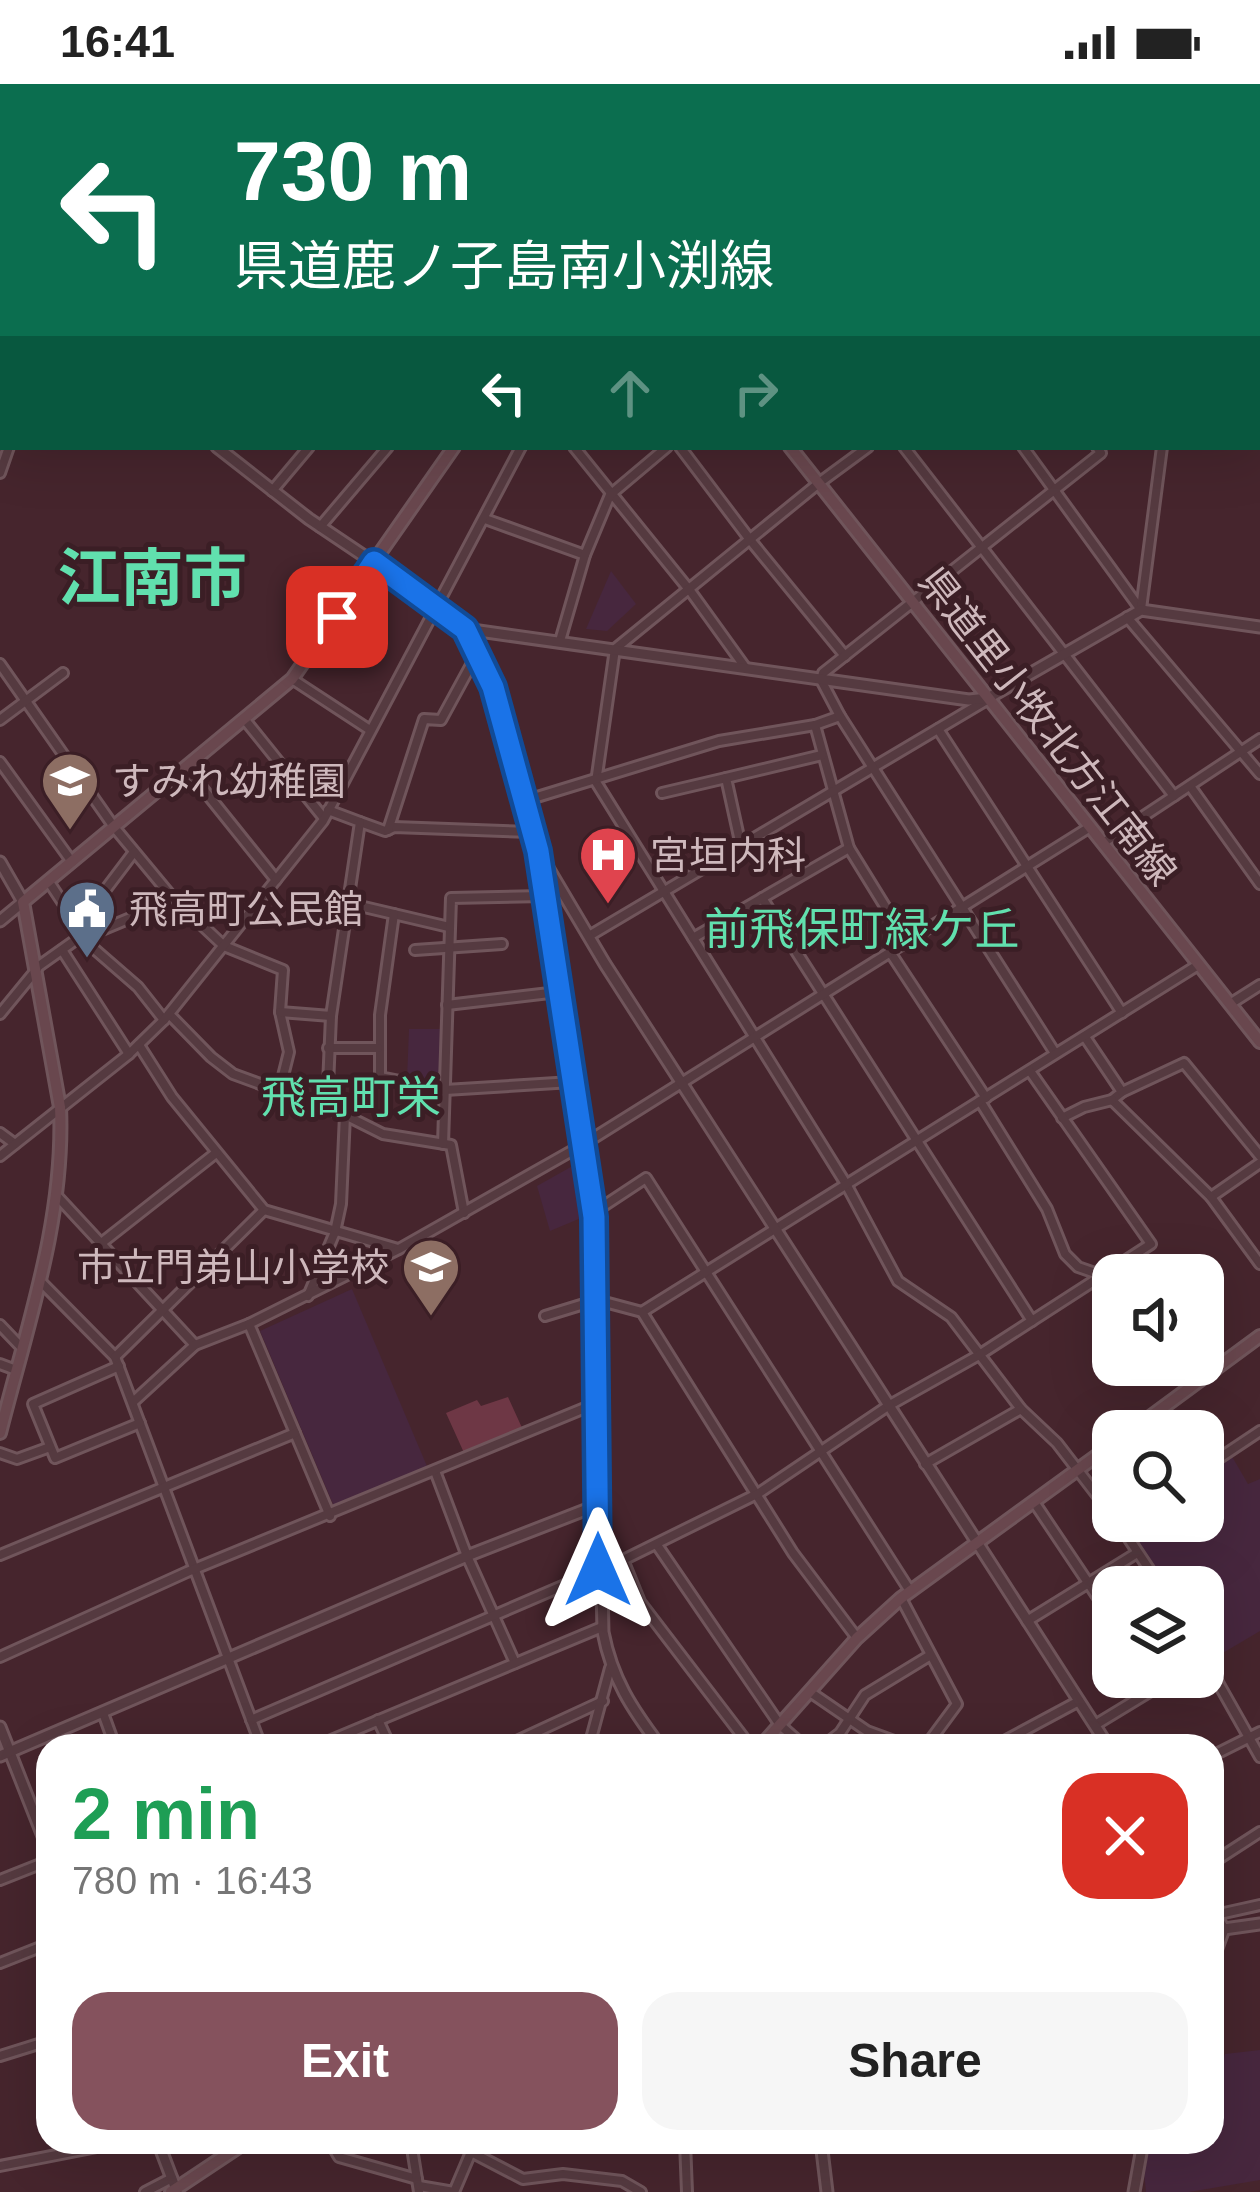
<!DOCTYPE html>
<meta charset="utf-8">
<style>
body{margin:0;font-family:Helvetica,"Noto Sans JP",sans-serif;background:#f6f6f6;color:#222;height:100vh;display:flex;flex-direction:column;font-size:45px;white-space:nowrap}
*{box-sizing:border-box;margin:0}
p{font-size:39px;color:#767676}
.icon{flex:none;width:66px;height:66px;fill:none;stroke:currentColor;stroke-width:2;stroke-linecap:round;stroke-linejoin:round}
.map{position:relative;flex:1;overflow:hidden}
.details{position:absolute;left:36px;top:1650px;width:1188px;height:420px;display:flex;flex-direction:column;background:#fff;border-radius:36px;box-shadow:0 12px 48px #0002}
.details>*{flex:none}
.hud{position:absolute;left:0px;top:0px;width:1260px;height:366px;box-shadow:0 12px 48px #0002;background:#0b6e4f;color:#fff;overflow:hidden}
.fabs{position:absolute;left:1092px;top:1170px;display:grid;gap:24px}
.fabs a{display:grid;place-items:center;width:132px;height:132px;border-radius:24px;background:#fff;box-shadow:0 12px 48px #0002;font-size:60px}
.pin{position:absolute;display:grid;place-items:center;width:102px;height:102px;color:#fff;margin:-51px;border-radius:24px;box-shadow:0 6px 18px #0006}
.me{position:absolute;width:132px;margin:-66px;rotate:0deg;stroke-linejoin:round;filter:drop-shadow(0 0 9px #0008)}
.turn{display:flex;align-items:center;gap:42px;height:252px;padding:0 36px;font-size:54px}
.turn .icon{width:156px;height:156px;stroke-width:2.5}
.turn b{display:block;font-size:84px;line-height:102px}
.lanes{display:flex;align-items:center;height:114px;padding:0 36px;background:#0003;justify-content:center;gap:60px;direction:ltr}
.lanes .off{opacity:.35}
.round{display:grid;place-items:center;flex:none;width:126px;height:126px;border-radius:36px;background:#f6f6f6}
.headline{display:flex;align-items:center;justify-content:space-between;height:204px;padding:0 36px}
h1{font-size:72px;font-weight:800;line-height:90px;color:#1e9e55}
.cta{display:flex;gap:24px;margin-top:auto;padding:24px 36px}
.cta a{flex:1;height:138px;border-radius:36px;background:#85525d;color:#fff;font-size:48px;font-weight:800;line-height:138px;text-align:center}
.cta a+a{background:#f6f6f6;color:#222}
.status{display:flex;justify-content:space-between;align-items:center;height:84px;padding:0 60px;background:#fff;direction:ltr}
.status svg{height:33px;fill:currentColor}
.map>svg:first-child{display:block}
.green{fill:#47273e}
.water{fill:#6e3745}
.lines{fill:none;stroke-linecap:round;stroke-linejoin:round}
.river{stroke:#6e3745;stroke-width:18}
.minor-casing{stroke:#70555b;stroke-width:14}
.tertiary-casing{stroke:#70555b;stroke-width:15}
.secondary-casing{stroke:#70555b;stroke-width:16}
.primary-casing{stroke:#5e4349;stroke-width:18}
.minor{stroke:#553a40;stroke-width:8}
.tertiary{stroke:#553a40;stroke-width:9}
.secondary{stroke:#69474e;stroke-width:10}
.primary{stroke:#75585f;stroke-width:12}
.route-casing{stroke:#114b97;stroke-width:30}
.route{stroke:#1a73e8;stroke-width:21}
.labels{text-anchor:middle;stroke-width:10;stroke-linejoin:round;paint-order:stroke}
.street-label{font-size:39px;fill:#ceb8bc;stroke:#3b1e25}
.poi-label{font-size:39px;fill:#ceb8bc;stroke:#3b1e25;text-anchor:start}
.quarter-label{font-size:45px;fill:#61e0ae;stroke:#3b1e25}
.town-label{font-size:63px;font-weight:bold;fill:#61e0ae;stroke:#3b1e25}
</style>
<div class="status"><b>16:41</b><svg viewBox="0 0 49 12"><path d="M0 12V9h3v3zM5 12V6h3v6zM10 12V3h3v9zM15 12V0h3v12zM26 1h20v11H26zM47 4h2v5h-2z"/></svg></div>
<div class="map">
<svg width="1260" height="2108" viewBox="0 0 1260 2108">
<rect width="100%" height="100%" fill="#46252d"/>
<g class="green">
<polygon points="611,487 636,520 607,547 586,545"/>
<polygon points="409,945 443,945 442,1002 407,995"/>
<polygon points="585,1075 593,1129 550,1147 537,1102"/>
<polygon points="352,1205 429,1387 335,1425 260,1247"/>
<polygon points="1227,1364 1248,1400 1260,1395 1260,1547 1211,1576 1203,1562 1203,1503 1166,1503 1133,1457 1164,1437 1203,1437 1203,1382"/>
<polygon points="1260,1966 1260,2096 1189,2108 1146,2108 1144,2088 1151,2058 1212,2058 1212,1975 1223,1977 1225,1970"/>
</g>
<polygon class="water" points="508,1313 523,1346 465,1371 446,1329 477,1316 481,1322"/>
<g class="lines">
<g class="river">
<polyline points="120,3 122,0"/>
<polyline points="0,236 3,228"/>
</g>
<g class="minor-casing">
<g id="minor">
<polyline points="306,0 311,3"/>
<polyline points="517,0 521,3"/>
<polyline points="763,0 765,3"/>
<polyline points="1044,0 1046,3"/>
<polyline points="1139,0 1139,3"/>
<polyline points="439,3 442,0"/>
<polyline points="862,3 866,0"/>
<polyline points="960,3 964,0"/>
<polyline points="1111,3 1115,0"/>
<polyline points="1220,3 1221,0"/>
<polyline points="0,70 3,73"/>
<polyline points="574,363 691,508 745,583"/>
<polyline points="680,363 751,457 845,572"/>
<polyline points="868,363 819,399 615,565 596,698 846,1100 898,1197 951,1233 1021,1325 1057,1359 1113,1432"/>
<polyline points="904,363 1174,712"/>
<polyline points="1023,363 1141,526"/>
<polyline points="0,389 9,363"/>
<polyline points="272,407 309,363"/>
<polyline points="485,435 585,471"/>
<polyline points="320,443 388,363"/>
<polyline points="1141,525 1162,363"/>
<polyline points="1127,533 1260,690"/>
<polyline points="560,557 585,471 610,411 667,363"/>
<polyline points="0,580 114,743 172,813 224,862 283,886 280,928 289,968 279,1008"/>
<polyline points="292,595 370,646"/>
<polyline points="0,636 63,589"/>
<polyline points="245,636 323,733"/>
<polyline points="815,641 849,764 907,858"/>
<polyline points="938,645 1122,929"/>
<polyline points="0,678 72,778"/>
<polyline points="187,685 276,796"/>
<polyline points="1190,702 1260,800"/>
<polyline points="662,709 726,694"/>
<polyline points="524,717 719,657 815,641 840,632"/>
<polyline points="360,738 385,747 394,743 532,748"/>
<polyline points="388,746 424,635 441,636 477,570"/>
<polyline points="1103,759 1260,655"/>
<polyline points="741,762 726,694 822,671"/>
<polyline points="49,798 92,863 138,903 164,936"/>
<polyline points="762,814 1032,1237"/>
<polyline points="347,819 449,843"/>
<polyline points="394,830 380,931 380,993 445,1006 572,998"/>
<polyline points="78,842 134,768"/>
<polyline points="589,852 985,617"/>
<polyline points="85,853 140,830 181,824"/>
<polyline points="693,854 849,764"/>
<polyline points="62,866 129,970"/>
<polyline points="415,866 502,860"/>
<polyline points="890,868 986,1014"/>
<polyline points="36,884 84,850"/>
<polyline points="1230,920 1260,901"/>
<polyline points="447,921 558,908"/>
<polyline points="280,928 331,932"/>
<polyline points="0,930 37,885"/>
<polyline points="169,930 211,973 233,990 345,1031 383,1050 451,1061 464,1129"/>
<polyline points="1085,953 1122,1008 1112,1016 1211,1113 1260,1079"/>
<polyline points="139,961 172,1013 264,1126 398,1165"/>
<polyline points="328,964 378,964"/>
<polyline points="1055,969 840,632 821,596 823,589 1101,369 1097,363"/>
<polyline points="1122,1008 1184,979 1260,1072"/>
<polyline points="980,1017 1047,1125 1065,1170 1078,1183 1101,1191"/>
<polyline points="327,1025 331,932 360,738 328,726"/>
<polyline points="1062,1034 1084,1023 1112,1016"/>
<polyline points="0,1049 15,1060"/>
<polyline points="443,1060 451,814 544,812"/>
<polyline points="0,1072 129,970 164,936 323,737 521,363"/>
<polyline points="57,1112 195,1261"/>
<polyline points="1211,1113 1260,1180"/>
<polyline points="593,1129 646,1094 910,1507"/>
<polyline points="104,1157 216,1069"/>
<polyline points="41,1198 115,1273 261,1662"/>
<polyline points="308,1212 335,1148 341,1120 345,1031"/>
<polyline points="642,1228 1198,881"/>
<polyline points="545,1232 597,1216 642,1228 793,1469 857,1554"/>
<polyline points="0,1241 21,1263"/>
<polyline points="115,1273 264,1126"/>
<polyline points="0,1280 16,1286"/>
<polyline points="119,1282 33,1320 55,1374 140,1339"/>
<polyline points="133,1318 195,1261 249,1240"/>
<polyline points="0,1369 17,1375 50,1363"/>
<polyline points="925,1380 1021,1325"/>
<polyline points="1203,1385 1260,1347"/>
<polyline points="435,1387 467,1472 515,1579"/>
<polyline points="1034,1418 1113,1536"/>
<polyline points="330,1432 249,1240 399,1165 584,1060 1090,743"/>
<polyline points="1117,1437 1161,1503"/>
<polyline points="657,1461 780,1641 804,1662"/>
<polyline points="0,1471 295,1349"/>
<polyline points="623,1476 640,1518 750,1662"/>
<polyline points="901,1514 957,1620 926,1662"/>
<polyline points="1027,1537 1137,1469"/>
<polyline points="1203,1572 1260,1673"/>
<polyline points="0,1573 187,1488 597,1319"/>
<polyline points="1150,1593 1156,1603"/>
<polyline points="810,1608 867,1647 908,1662"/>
<polyline points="103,1629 115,1662"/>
<polyline points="251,1636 623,1476 759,1409 888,1322 979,1271 1151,1160 1030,987"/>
<polyline points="378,1636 390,1662"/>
<polyline points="1095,1641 1174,1593"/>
<polyline points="317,1662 602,1543"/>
<polyline points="506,1662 603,1617"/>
<polyline points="589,1662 610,1584"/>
<polyline points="823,1662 840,1649 865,1611 929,1572"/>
<polyline points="995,1662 1079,1617"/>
<polyline points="1212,1672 1260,1648"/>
<polyline points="1212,1779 1260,1748"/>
<polyline points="0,1796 48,1777"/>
<polyline points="1215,1831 1260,1821"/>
<polyline points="0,1879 48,1860"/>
<polyline points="0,1972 48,1957"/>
<polyline points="330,2058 339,2073 417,2095"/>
<polyline points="411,2058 419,2108"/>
<polyline points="685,2058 687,2108"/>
<polyline points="0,2082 123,2058"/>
<polyline points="419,2102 454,2108 471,2068 523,2095 563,2090 622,2097 641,2108"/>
<polyline points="145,2108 172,2094"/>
</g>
</g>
<g class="tertiary-casing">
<g id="tertiary">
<polyline points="615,0 616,3"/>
<polyline points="0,180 3,182"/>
<path d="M217 363 309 435 437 521 465 545 493 603 538 767 594 1133 603 1548C612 1595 632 1625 660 1662"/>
<polyline points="465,545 969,616 988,614 1141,526 1260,543"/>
<polyline points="541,772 605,880 1108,1662"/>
<polyline points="0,778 23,818 0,837"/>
<polyline points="0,1643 48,1765"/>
<polyline points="0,1672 467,1472 598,1421"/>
<polyline points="1212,1826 1224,1845"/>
<polyline points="1224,1845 1260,1840"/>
<polyline points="1212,1878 1224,1845"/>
<polyline points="158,2058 177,2108"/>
<polyline points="821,2058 827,2108"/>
<polyline points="1134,2108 1143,2058"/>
</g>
</g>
<g class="secondary-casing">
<g id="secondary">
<polyline points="575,3 575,0"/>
<polyline points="790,363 1260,958"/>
<polyline points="1131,1347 1260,1252"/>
<path d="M0 1349C27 1242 65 1135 60 1023L23 818 292 595 454 363"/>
<polyline points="761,1662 857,1554 901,1514 1113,1360"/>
<polyline points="171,2108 246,2058"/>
</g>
</g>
<g class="primary-casing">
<g id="primary">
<polyline points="71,0 75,3"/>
<polyline points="339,3 348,0"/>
<polyline points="0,122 3,117"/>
</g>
</g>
<use href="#minor" class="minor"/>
<use href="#tertiary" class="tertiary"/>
<use href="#secondary" class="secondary"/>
<use href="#primary" class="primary"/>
</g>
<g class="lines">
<g class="route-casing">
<polyline id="route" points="337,533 374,478 465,545 493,603 538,767 594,1133 598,1486"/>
</g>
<use href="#route" class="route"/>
</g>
<defs>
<g id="school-pin" transform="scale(3)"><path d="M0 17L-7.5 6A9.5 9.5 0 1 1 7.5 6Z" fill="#8d6e63" stroke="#3b1e25"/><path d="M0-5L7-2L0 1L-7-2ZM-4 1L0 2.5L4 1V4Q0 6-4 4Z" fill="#fff"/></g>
<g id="hospital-pin" transform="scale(3)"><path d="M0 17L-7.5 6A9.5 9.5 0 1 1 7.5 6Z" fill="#e0444e" stroke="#3b1e25"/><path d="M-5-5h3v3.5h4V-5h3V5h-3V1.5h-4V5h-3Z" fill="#fff"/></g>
<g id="civic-pin" transform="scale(3)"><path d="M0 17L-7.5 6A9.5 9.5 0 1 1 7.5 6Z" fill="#5c6f8a" stroke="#3b1e25"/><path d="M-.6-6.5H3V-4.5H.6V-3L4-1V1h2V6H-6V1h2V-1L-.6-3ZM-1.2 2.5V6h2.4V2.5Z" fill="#fff"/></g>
</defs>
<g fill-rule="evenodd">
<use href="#school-pin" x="70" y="697"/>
<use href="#hospital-pin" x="608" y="771"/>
<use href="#civic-pin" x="87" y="825"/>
<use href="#school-pin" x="431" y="1183"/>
</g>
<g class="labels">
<g class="street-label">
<text transform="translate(1048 642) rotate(52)" y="14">県道里小牧北方江南線</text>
</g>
<g class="poi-label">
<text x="112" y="711">すみれ幼稚園</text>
<text x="650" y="785">宮垣内科</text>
<text x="129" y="839">飛高町公民館</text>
<text x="389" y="1197" text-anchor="end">市立門弟山小学校</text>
</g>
<g class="quarter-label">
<text x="862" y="861">前飛保町緑ケ丘</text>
<text x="351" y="1029">飛高町栄</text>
</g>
<g class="town-label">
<text x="152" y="516">江南市</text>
</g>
</g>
</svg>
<div class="fabs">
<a><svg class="icon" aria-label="sound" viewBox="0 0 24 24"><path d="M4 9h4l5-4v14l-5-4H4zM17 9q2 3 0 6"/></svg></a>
<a><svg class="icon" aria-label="search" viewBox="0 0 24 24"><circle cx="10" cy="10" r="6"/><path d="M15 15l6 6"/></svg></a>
<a><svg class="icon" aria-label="layers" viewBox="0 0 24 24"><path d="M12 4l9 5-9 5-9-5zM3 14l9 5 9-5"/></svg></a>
</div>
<div class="pin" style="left:337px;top:533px;background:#d93025"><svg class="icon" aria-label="arrive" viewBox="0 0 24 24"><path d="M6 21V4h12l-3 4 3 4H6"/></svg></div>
<svg class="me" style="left:598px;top:1486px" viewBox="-20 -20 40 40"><path d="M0-17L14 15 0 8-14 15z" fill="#1a73e8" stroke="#fff" stroke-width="4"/></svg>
<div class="hud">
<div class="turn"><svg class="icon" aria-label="left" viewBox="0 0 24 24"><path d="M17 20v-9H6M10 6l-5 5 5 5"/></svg><div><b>730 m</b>県道鹿ノ子島南小渕線</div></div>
<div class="lanes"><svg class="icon" aria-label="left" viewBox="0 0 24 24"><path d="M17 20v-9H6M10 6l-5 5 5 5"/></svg><svg class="icon off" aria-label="ahead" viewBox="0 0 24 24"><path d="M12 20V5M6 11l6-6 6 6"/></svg><svg class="icon off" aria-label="right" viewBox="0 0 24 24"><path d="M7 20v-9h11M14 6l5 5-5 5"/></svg></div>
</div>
<section class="details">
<div class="headline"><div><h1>2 min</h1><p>780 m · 16:43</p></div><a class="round" style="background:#d93025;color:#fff"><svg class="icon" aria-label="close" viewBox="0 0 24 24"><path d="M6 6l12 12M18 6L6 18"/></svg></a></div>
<div class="cta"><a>Exit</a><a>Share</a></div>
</section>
</div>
